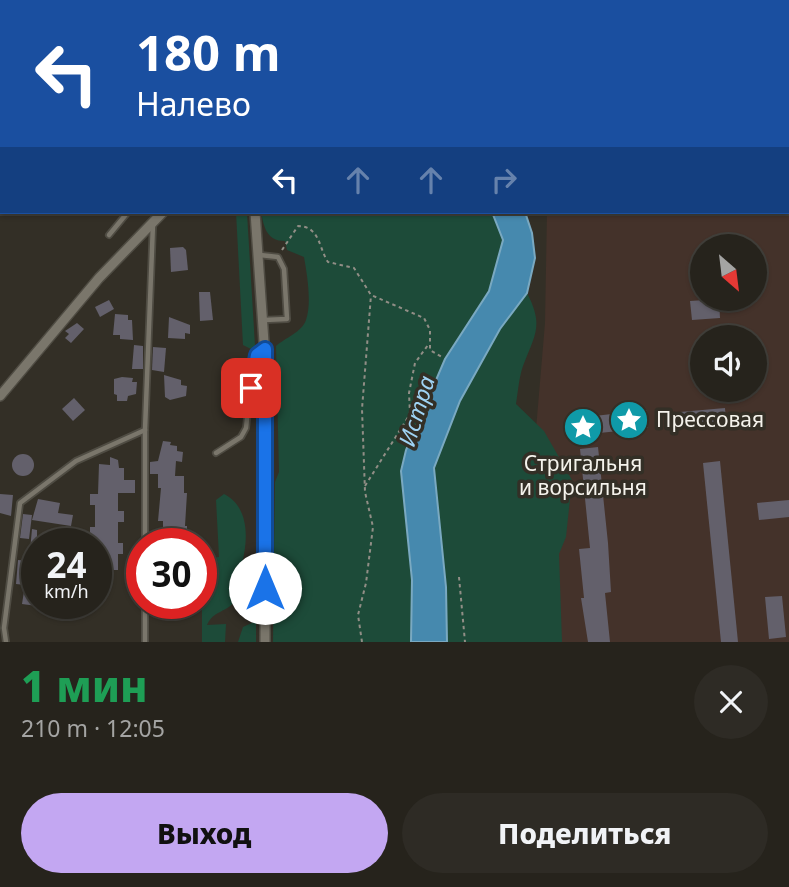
<!DOCTYPE html>
<html lang="ru">
<meta charset="utf-8">
<style>
body{margin:0;font-family:"Noto Sans",sans-serif;background:#2e2b25;color:#f1f3f6;height:100vh;display:flex;flex-direction:column;font-size:26px;white-space:nowrap}
*{box-sizing:border-box;margin:0}
p{font-size:23px;color:#a4a4a3}
.icon{flex:none;width:38px;height:38px;fill:none;stroke:currentColor;stroke-width:2;stroke-linecap:round;stroke-linejoin:round}
.map{position:relative;height:642px;overflow:hidden}
.sheet{display:flex;flex-direction:column;background:#26231c;flex:1}
.sheet>*{flex:none}
.guide{position:absolute;left:0px;top:0px;width:789px;height:214px;box-shadow:0 2px 5px #0004,0 0 0 2px #42403b;background:#1a4fa0;color:#fff;overflow:hidden}
.needle{width:46px;rotate:152deg}
.fabs{position:absolute;left:690px;top:234px;display:grid;gap:14px}
.fabs a{display:grid;place-items:center;width:77px;height:77px;border-radius:50%;background:#26231c;box-shadow:0 2px 5px #0004,0 0 0 2px #42403b;font-size:35px}
.speed{position:absolute;left:21px;top:528px;display:flex;gap:14px;font-size:35px;font-weight:700;text-align:center}
.speed>*{display:grid;place-content:center;width:91px;height:91px;border-radius:50%;background:#26231c;box-shadow:0 2px 5px #0004,0 0 0 2px #42403b;line-height:1}
.speed small{font-size:18px;font-weight:400}
.speed .limit{border:10px solid #d22;background:#fff;color:#111}
.pin{position:absolute;display:grid;place-items:center;width:60px;height:60px;color:#fff;margin:-30px;border-radius:14px;box-shadow:0 4px 10px #0006}
.me{position:absolute;width:77px;margin:-38px;rotate:0deg;stroke-linejoin:round;filter:drop-shadow(0 0 5px #0008)}
.turn{display:flex;align-items:center;gap:24px;height:147px;padding:0 21px;font-size:32px}
.turn .icon{width:91px;height:91px;stroke-width:2.5}
.turn b{display:block;font-size:49px;line-height:60px}
.lanes{display:flex;align-items:center;height:66px;padding:0 21px;background:#0003;justify-content:center;gap:35px;direction:ltr}
.lanes .off{opacity:.35}
.round{display:grid;place-items:center;flex:none;width:74px;height:74px;border-radius:37px;background:#2e2b25}
.summary{display:flex;align-items:center;justify-content:space-between;height:119px;padding:0 21px}
h1{font-size:42px;font-weight:800;line-height:52px;color:#1e9e55}
.button{display:flex;gap:14px;margin-top:auto;padding:14px 21px}
.button a{flex:1;height:80px;border-radius:42px;background:#c3a7f2;color:#111;font-size:28px;font-weight:800;line-height:80px;text-align:center}
.button a+a{background:#2e2b25;color:#f1f3f6}
.map>svg:first-child{display:block}
.industrial{fill:#44322a;fill-rule:evenodd}
.green{fill:#1d4b39}
.water{fill:#4689ae;stroke:#7aa9c1;stroke-width:2}
.building{fill:#63606b}
.lines{fill:none;stroke-linecap:round;stroke-linejoin:round}
.service-casing{stroke:#4f4c43;stroke-width:8}
.minor-casing{stroke:#4f4c43;stroke-width:12}
.path{stroke:#918e86;stroke-width:2;stroke-dasharray:3.5 3.5;stroke-linecap:butt}
.service{stroke:#7a766b;stroke-width:4.5}
.minor{stroke:#7a766b;stroke-width:9}
.route-casing{stroke:#114b97;stroke-width:18}
.route{stroke:#1a73e8;stroke-width:12}
.labels{text-anchor:middle;stroke-width:7;stroke-linejoin:round;paint-order:stroke}
.poi-label{font-size:21px;fill:#f5f3ec;stroke:#332f26;text-anchor:start}
.water-label{font-size:23px;font-style:italic;fill:#9fd3f4;stroke:#332f26}
</style>
<div class="map">
<svg width="789" height="642" viewBox="0 0 789 642">
<rect width="100%" height="100%" fill="#332f26"/>
<path class="industrial" d="M501 0H789V642H518L545 323 547 212H788V2ZM702 247H754V299H702ZM702 338H754V390H702Z"/>
<g class="green">
<polygon points="236,212 247,213 255,346 251,349 243,345"/>
<path d="M261 212H492L503 240 489 291 445 359 406 450 401 471 412 580 411 642H273L275 482 279 472 276 346C285 338 302 332 306 320 312 303 307 274 304 257L287 250 285 241C267 241 264 228 261 212Z"/>
<path d="M527 293C544 326 535 334 523 366 519 377 518 392 516 404L544 431 572 480 566 537 559 554 562 642H447L446 587 434 468 460 401 500 329Z"/>
<path d="M224 494C250 507 248 541 242 563 241 569 237 571 237 578L242 583C235 617 216 605 207 625L226 624 225 642H202V559L219 557 216 500Z"/>
<polygon points="256,621 256,642 238,642 243,627"/>
</g>
<polygon class="water" points="492,212 525,212 532,233 535,258 527,293 500,329 460,401 434,468 446,587 447,642 411,642 412,580 401,471 406,450 445,359 489,291 503,240"/>
<g class="building">
<polygon points="183,247 186,250 188,270 171,272 170,248"/>
<polygon points="199,292 210,292 213,320 200,321"/>
<polygon points="719,299 720,318 692,320 690,301"/>
<polygon points="109,300 114,309 100,317 95,307"/>
<polygon points="115,314 128,315 128,320 132,320 133,340 120,339 120,335 113,335"/>
<polygon points="169,317 190,325 190,334 185,333 185,339 168,338"/>
<polygon points="77,323 84,329 71,343 65,338 69,334 65,331"/>
<polygon points="134,345 143,346 143,369 132,369"/>
<polygon points="153,347 166,348 164,372 152,370"/>
<polygon points="164,375 181,380 181,385 187,386 186,396 170,400 165,397"/>
<polygon points="122,377 133,378 132,382 137,382 136,394 128,396 127,401 117,401 117,395 114,394 114,379"/>
<polygon points="74,398 85,410 73,421 62,409"/>
<polygon points="725,408 726,422 681,427 680,412"/>
<polygon points="647,410 648,428 570,436 568,419"/>
<polygon points="163,441 171,442 170,445 177,446 177,451 183,452 182,462 176,461 175,476 184,476 184,493 187,493 185,526 187,526 187,537 181,537 181,544 163,544 163,521 158,521 161,488 158,488 158,474 150,474 150,462 158,461"/>
<polygon points="598,447 608,543 611,592 605,593 610,642 588,642 581,598 584,598 579,549 590,548 580,449"/>
<circle cx="23" cy="465" r="11"/>
<polygon points="110,457 118,460 119,468 124,468 124,480 135,480 135,493 118,493 118,511 124,511 124,522 118,522 118,543 123,543 123,554 118,554 118,570 96,570 96,544 94,538 90,538 90,527 95,527 95,505 90,505 90,494 98,494 99,464 110,465"/>
<polygon points="720,461 738,642 721,642 703,463"/>
<polygon points="0,494 13,495 11,516 0,513"/>
<polygon points="38,499 60,503 58,513 73,515 71,526 32,520"/>
<polygon points="789,500 789,517 759,520 757,503"/>
<polygon points="23,514 32,515 29,539 20,538"/>
<polygon points="32,529 37,530 37,571 26,570 25,585 37,586 37,606 22,604 25,585 16,584 18,560 29,561"/>
<polygon points="782,596 786,637 769,639 765,597"/>
</g>
<g class="lines">
<g class="service-casing">
<g id="service">
<polyline points="106,0 107,2"/>
<polyline points="155,0 157,2"/>
<polyline points="0,98 2,96"/>
<polyline points="109,235 128,212"/>
<polyline points="260,255 278,257 284,269 287,319 264,320"/>
<path d="M216 453 241 437 246 428C249 406 247 365 264 349"/>
<polyline points="145,544 145,430 153,224"/>
<polyline points="6,642 4,628 20,503 76,461 145,430"/>
<polyline points="145,642 145,604"/>
</g>
</g>
<g class="minor-casing">
<g id="minor">
<polyline points="0,61 2,60"/>
<polyline points="255,212 266,371 265,642"/>
<polyline points="0,396 99,278 163,212"/>
</g>
</g>
<g class="path">
<polyline points="189,2 191,0"/>
<path d="M282 250 298 226C320 226 319 249 328 262L354 268 371 295 424 318 430 330V350L442 357"/>
<polyline points="365,486 410,414 409,393 415,363 428,345"/>
<polyline points="459,577 465,642"/>
<polyline points="362,642 358,615 366,583 373,527 365,492 362,409 371,295"/>
</g>
<use href="#service" class="service"/>
<use href="#minor" class="minor"/>
</g>
<g class="lines">
<g class="route-casing">
<polyline id="route" points="251,388 257,355 265,349 265,588"/>
</g>
<use href="#route" class="route"/>
</g>
<defs>
<g id="sight-disc" transform="scale(2.0125)"><circle r="9.5" fill="#0f9aa8" stroke="#332f26"/><path d="M0-6L1.8-2.2L6-1.7L2.9 1.2L3.7 5.4L0 3.3L-3.7 5.4L-2.9 1.2L-6-1.7L-1.8-2.2Z" fill="#fff"/></g>
</defs>
<g fill-rule="evenodd">
<use href="#sight-disc" x="629" y="420"/>
<use href="#sight-disc" x="583" y="427"/>
</g>
<g class="labels">
<g class="poi-label">
<text x="656" y="427">Прессовая</text>
<text x="583" y="471" text-anchor="middle">Стригальня<tspan x="583" dy="24">и ворсильня</tspan></text>
</g>
<g class="water-label">
<text transform="translate(417 411) rotate(-73)" y="8">Истра</text>
</g>
</g>
</svg>
<div class="fabs">
<a><svg class="needle" viewBox="-14 -14 28 28"><path d="M0-13l5 13h-10z" fill="#e53935"/><path d="M0 13l5-13h-10z" fill="#a4a4a3"/></svg></a>
<a><svg class="icon" aria-label="sound" viewBox="0 0 24 24"><path d="M4 9h4l5-4v14l-5-4H4zM17 9q2 3 0 6"/></svg></a>
</div>
<div class="speed"><div>24<small>km/h</small></div><div class="limit">30</div></div>
<div class="pin" style="left:251px;top:388px;background:#d93025"><svg class="icon" aria-label="arrive" viewBox="0 0 24 24"><path d="M6 21V4h12l-3 4 3 4H6"/></svg></div>
<svg class="me" style="left:265px;top:588px" viewBox="-20 -20 40 40"><circle r="19" fill="#fff"/><path d="M0-13L10 11 0 6-10 11z" fill="#1a73e8"/></svg>
<div class="guide">
<div class="turn"><svg class="icon" aria-label="left" viewBox="0 0 24 24"><path d="M17 20v-9H6M10 6l-5 5 5 5"/></svg><div><b>180 m</b>Налево</div></div>
<div class="lanes"><svg class="icon" aria-label="left" viewBox="0 0 24 24"><path d="M17 20v-9H6M10 6l-5 5 5 5"/></svg><svg class="icon off" aria-label="ahead" viewBox="0 0 24 24"><path d="M12 20V5M6 11l6-6 6 6"/></svg><svg class="icon off" aria-label="ahead" viewBox="0 0 24 24"><path d="M12 20V5M6 11l6-6 6 6"/></svg><svg class="icon off" aria-label="right" viewBox="0 0 24 24"><path d="M7 20v-9h11M14 6l5 5-5 5"/></svg></div>
</div>
</div>
<section class="sheet">
<div class="summary"><div><h1>1 мин</h1><p>210 m · 12:05</p></div><a class="round"><svg class="icon" aria-label="close" viewBox="0 0 24 24"><path d="M6 6l12 12M18 6L6 18"/></svg></a></div>
<div class="button"><a>Выход</a><a>Поделиться</a></div>
</section>
